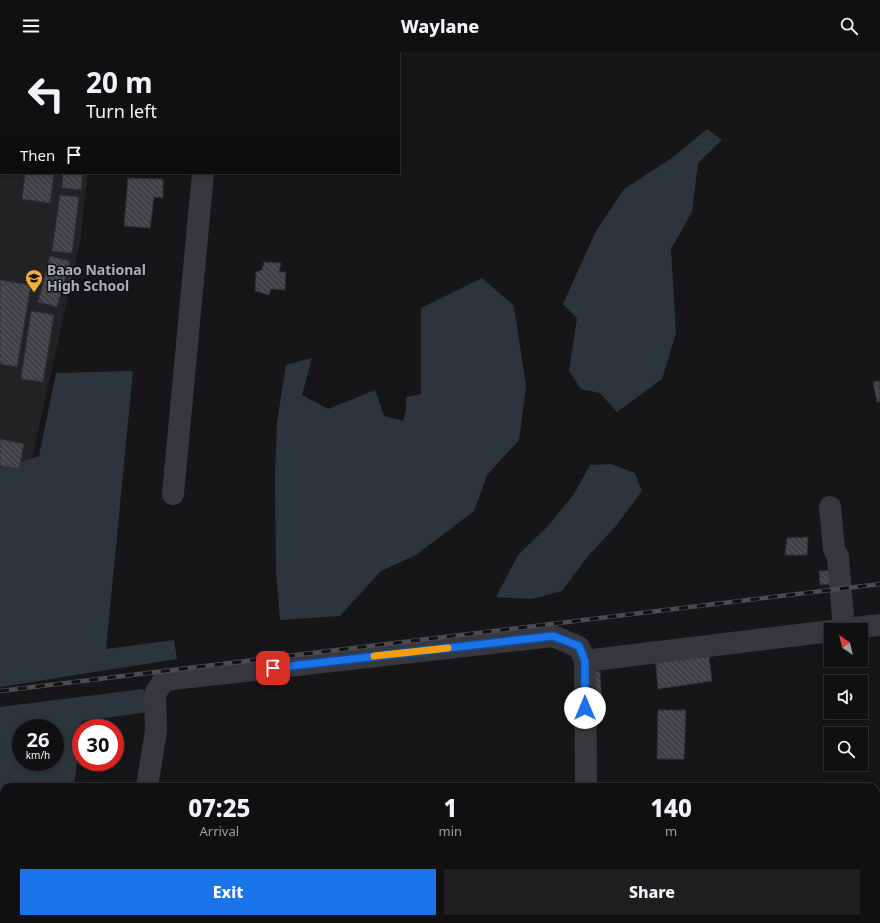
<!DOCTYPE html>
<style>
body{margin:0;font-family:"Noto Sans",sans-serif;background:#1e1e20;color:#f1f3f6;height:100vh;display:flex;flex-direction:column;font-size:15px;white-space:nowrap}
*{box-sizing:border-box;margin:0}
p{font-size:13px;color:#9c9d9f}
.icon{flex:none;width:22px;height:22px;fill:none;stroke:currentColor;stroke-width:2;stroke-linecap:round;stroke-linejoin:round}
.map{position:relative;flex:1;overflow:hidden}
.panel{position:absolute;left:0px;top:731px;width:880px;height:140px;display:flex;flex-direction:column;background:#101012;border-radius:12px 12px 0 0;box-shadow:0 2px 6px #0003,0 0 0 1px #303032}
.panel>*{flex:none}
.hud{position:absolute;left:0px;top:0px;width:400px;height:122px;box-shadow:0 2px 6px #0003,0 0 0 1px #303032;background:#101012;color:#f1f3f6;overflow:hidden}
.needle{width:26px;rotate:325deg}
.fabs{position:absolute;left:824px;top:571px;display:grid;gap:8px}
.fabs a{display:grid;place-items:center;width:44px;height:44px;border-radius:0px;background:#101012;box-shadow:0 2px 6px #0003,0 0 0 1px #303032;font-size:20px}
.speed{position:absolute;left:12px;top:667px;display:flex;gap:8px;font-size:20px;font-weight:700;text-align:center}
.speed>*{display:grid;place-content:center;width:52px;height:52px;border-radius:50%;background:#101012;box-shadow:0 2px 6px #0003,0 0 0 1px #303032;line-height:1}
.speed small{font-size:10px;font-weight:400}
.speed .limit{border:6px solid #d22;background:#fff;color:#111}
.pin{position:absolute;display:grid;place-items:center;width:34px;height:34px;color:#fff;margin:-17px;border-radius:8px;box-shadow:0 2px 6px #0006}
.me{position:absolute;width:44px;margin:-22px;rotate:0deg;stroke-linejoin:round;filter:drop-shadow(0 0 3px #0008)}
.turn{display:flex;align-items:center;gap:14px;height:84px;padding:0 20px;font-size:18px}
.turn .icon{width:52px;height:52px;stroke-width:2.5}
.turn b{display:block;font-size:28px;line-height:34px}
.then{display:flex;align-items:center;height:38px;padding:0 20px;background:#0003;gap:8px;font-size:15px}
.eta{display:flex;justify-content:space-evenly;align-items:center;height:68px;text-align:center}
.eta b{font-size:24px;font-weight:800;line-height:28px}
.primary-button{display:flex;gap:8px;margin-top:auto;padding:8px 20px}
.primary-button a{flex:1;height:46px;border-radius:0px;background:#1a73e8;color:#fff;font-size:16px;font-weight:800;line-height:46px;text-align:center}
.primary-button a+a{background:#1e1e20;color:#f1f3f6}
header{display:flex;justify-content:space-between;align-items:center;height:52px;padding:0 20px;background:#101012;font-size:18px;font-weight:800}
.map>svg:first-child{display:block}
.built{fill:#222225}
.water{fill:#2c353c;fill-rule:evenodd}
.building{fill:url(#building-back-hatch);stroke:#303034}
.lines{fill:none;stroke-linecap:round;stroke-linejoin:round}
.minor{stroke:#37383d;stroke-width:22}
.rail-casing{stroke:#4a4c52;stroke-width:4.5}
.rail{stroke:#111113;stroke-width:3;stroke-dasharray:9;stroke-linecap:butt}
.route-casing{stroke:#114b97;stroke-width:10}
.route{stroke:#1a73e8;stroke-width:7}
.slow{stroke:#f59e0b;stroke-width:7}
.labels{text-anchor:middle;stroke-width:3;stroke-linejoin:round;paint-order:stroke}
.poi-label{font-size:14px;font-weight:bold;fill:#a8adb8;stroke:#111113;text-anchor:start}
</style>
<header><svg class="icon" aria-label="menu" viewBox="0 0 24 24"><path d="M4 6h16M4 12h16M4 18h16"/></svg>Waylane<svg class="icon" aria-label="search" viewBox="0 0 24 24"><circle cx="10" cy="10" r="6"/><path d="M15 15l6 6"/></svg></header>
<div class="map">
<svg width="880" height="871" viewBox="0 0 880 871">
<defs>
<pattern id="building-back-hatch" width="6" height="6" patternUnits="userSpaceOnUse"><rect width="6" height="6" fill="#404145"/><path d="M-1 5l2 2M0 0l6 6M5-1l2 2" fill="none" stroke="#595a5e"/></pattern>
</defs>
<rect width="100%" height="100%" fill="#161618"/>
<polygon class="built" points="0,0 102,0 1,1 1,121 88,121 80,191 29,420 0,418"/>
<g class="water">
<polygon points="707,77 722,88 698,111 692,160 671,197 676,281 662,327 617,360 600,341 581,337 569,319 577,266 563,252 596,179 624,137 672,106"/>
<polygon points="482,226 514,254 526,334 519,388 487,423 474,459 416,503 381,519 340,564 280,568 276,519 275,423 277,370 286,313 312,306 302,343 328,357 375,338 384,364 403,369 406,358 406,345 421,342 421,256"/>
<polygon points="133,319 106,597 174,588 177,607 0,635 0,416 39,404 56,321"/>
<polygon points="611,412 635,421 642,439 615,475 588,504 562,539 532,547 496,545 518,503 548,474 574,442 590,413"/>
<path d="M143 637 149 660 82 669 74 735H4V867H58V871H0V655ZM21 676H55V710H21Z"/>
</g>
<g class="building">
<polygon points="25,121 54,121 50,151 22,147"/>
<polygon points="63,121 83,121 81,138 62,136"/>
<polygon points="128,126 163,127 163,146 154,145 150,176 124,174"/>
<polygon points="60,143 79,145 72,201 52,199"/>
<polygon points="50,204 70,209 57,255 38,250"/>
<polygon points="264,210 281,211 279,220 286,220 285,238 271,237 269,243 255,239 256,220 262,218"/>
<polygon points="0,228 31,233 17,315 0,312"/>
<polygon points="31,259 54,263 43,330 21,327"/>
<polygon points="880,329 880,350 877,350 873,330"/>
<polygon points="0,387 24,392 19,417 0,414"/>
<polygon points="808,485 807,503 785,503 787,486"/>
<polygon points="835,518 835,532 820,533 819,519"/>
<polygon points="708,596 712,629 658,637 655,603"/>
<polygon points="600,619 603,669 588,669 587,621"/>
<polygon points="658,658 686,658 684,707 657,707"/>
</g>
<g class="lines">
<g class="minor">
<polyline points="239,1 239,0"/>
<polyline points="173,442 203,121"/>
<polyline points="830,455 834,497 838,505 844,577"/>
<polyline points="835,578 880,573"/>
<polyline points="585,609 831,579"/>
<polyline points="147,735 156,679 155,642 164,628 553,584 579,595 585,609 586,735"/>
<polyline points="587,867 587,871"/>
</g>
<g class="rail-casing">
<polyline id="rail" points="0,639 880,532"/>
</g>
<use href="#rail" class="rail"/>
</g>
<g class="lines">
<g class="route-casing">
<polyline id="route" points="273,616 553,584 579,594 585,609 585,656"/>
</g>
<use href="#route" class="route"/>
<polyline class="slow" points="374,604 448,596"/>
</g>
<defs>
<g id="school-pin" transform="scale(0.9)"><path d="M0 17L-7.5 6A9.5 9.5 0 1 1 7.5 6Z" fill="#f2b134" stroke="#111113"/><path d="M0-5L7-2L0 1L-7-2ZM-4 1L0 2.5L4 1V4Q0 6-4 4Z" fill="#111"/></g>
</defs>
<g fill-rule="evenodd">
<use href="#school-pin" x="34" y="226"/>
</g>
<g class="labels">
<g class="poi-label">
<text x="47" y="223">Baao National<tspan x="47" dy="16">High School</tspan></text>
</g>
</g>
</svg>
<div class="fabs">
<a><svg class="needle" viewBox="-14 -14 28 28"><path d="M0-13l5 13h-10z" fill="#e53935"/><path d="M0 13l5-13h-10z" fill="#9c9d9f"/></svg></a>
<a><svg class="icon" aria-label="sound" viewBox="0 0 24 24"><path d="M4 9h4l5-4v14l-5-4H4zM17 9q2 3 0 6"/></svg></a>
<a><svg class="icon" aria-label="search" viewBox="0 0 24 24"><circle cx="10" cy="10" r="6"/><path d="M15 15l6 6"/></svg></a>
</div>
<div class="speed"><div>26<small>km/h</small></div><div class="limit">30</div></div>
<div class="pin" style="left:273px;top:616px;background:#d93025"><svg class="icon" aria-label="arrive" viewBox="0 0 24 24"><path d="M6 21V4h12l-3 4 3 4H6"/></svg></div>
<svg class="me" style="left:585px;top:656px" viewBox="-20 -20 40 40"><circle r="19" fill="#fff"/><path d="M0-13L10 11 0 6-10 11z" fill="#1a73e8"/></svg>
<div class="hud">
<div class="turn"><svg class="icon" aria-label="left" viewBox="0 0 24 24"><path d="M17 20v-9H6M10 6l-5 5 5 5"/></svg><div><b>20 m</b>Turn left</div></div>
<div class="then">Then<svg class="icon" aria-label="arrive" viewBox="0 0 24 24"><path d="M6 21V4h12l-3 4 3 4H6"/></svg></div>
</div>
<section class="panel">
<div class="eta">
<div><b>07:25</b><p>Arrival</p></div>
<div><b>1</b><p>min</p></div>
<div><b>140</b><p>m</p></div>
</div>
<div class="primary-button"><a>Exit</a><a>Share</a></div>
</section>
</div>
